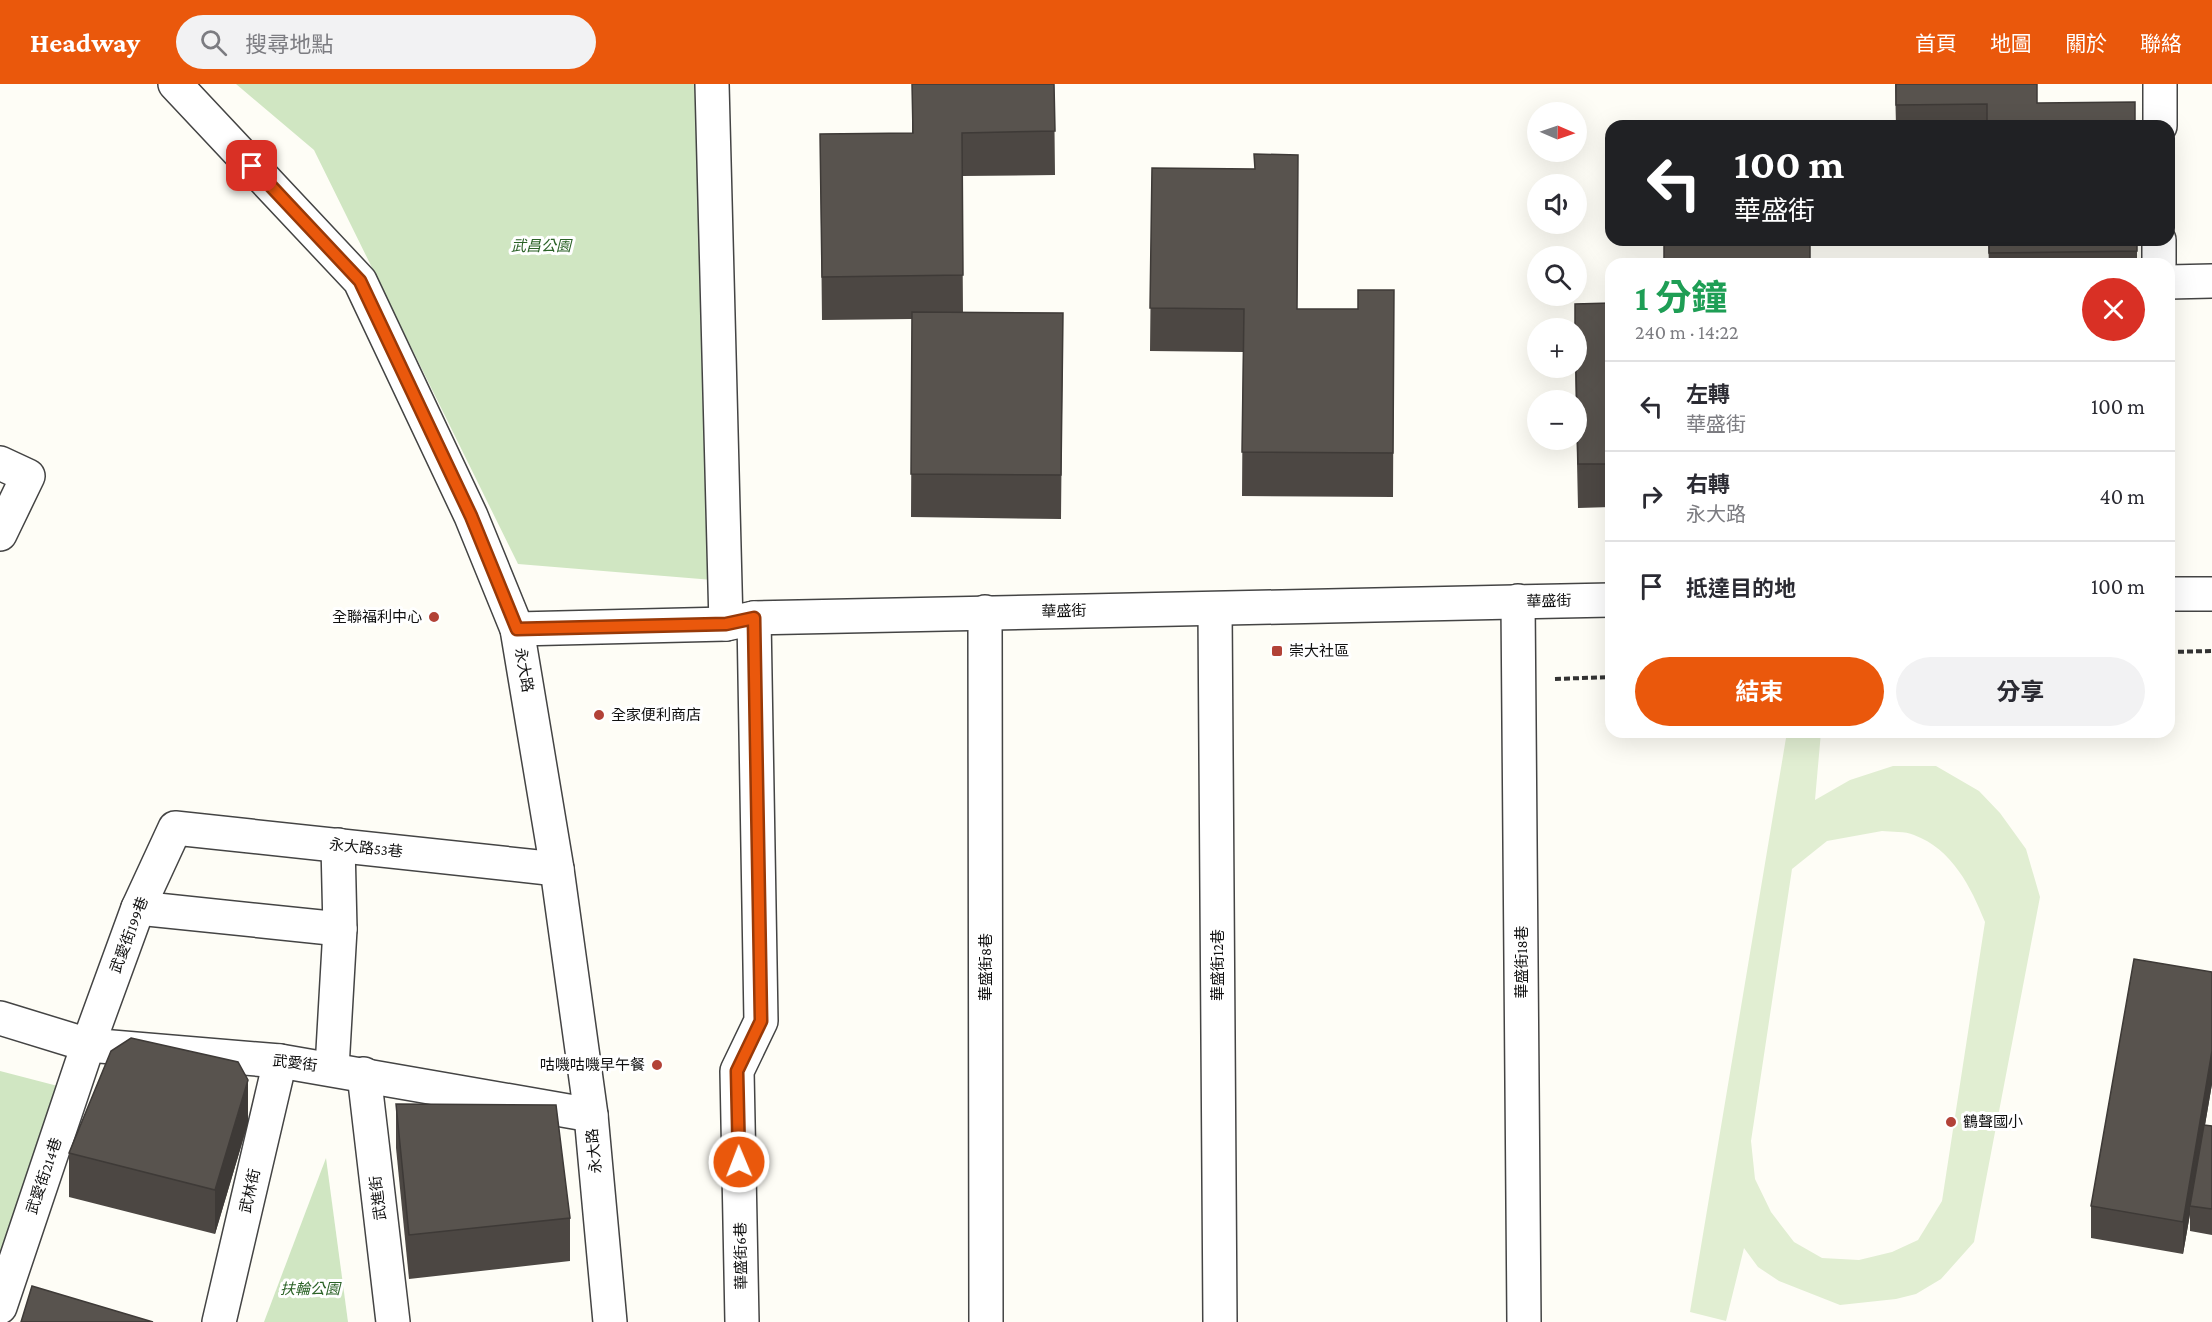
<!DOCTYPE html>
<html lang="zh-TW">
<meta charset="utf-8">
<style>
body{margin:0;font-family:"Crimson Pro","Noto Sans TC",serif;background:#f2f2f3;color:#2b2b33;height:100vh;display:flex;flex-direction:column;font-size:22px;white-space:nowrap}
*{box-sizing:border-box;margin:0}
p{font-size:20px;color:#7c7c81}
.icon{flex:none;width:33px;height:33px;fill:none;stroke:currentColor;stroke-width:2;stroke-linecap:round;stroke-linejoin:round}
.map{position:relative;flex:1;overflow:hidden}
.side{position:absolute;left:1605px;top:174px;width:570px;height:480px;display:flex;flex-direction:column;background:#fff;border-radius:18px;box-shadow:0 6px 24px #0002}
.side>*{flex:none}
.guide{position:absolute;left:1605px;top:36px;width:570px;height:126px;border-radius:18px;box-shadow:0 6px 24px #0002;background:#202124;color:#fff;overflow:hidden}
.needle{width:39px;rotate:92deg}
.fabs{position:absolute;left:1527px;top:18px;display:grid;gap:12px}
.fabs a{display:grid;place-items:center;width:60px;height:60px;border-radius:50%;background:#fff;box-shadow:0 6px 24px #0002;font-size:30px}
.pin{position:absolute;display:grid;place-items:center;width:51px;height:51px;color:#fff;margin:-26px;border-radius:12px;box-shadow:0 3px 9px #0006}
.me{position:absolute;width:66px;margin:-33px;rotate:359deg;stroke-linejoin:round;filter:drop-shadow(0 0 4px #0008)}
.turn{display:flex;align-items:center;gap:21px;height:126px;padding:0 30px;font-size:27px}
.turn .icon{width:78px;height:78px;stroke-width:2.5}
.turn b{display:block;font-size:42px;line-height:51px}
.round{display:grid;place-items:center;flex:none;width:63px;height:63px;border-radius:32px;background:#f2f2f3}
.overview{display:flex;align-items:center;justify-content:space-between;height:102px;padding:0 30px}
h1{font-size:36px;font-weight:700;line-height:45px;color:#1e9e55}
.primary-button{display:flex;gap:12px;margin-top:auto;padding:12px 30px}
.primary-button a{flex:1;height:69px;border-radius:36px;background:#ea580c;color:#fff;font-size:24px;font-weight:700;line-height:69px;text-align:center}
.primary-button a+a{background:#f2f2f3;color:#2b2b33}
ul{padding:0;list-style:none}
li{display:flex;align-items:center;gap:18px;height:90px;padding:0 30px;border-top:2px solid #e1e1e2}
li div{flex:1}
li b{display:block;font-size:22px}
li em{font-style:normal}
header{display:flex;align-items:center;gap:36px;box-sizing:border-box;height:84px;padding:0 30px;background:#ea580c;color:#fff}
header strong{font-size:28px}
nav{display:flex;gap:33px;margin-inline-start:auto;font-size:21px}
.search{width:420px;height:54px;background:#f2f2f3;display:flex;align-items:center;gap:15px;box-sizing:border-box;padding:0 21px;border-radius:33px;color:#7c7c81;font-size:22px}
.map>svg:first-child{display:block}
.green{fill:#d0e6c2}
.pitch{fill:#e1eed2;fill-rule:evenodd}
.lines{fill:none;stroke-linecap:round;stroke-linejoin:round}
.street-casing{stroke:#444;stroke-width:36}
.path{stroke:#333;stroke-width:4;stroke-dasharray:6 3;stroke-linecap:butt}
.street{stroke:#fff;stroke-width:33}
.wall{fill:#4c4743}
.shaded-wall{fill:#3e3a37}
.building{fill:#58534e;stroke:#3e3a37;stroke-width:1.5}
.route-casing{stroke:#983908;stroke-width:15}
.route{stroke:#ea580c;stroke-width:10}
.poi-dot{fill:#b24237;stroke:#fff;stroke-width:2}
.labels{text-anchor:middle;stroke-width:6;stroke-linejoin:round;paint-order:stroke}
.park-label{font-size:15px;font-style:italic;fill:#2b6227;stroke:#fff}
.street-label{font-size:15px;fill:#111;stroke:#fff}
.poi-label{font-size:15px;fill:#111;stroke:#fff;text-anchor:start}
</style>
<header>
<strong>Headway</strong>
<div class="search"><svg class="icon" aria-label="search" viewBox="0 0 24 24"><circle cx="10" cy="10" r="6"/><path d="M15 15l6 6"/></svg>搜尋地點</div>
<nav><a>首頁</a><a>地圖</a><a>關於</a><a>聯絡</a></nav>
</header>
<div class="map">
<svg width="2212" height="1238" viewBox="0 0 2212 1238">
<rect width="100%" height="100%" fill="#fefdf6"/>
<g class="green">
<polygon points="236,0 699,0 713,496 518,480 314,66"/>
<polygon points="0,987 77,1007 0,1238"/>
<polygon points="326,1074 348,1238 264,1238"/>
</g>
<path class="pitch" d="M1787 648H1821L1815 716 1850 696 1893 682H1936L1979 707 2000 729 2026 765 2040 813 1974 1158 1941 1195 1916 1210 1896 1215 1840 1221 1779 1197 1758 1183 1744 1164 1726 1237 1690 1228ZM1882 747C1892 748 1905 747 1914 751 1952 765 1971 803 1985 838L1942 1117 1918 1156 1892 1168 1859 1176 1822 1174 1794 1158 1771 1128 1755 1095 1751 1057 1792 785 1827 757Z"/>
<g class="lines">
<g class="street-casing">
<g id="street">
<polyline points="175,0 360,197 471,432 517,545 557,785 591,1031 610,1238"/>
<polyline points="712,0 726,540"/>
<polyline points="2160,42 2160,0"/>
<polyline points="2159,180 2159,156"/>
<polyline points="2169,198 2212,197"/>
<polyline points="0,379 28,392 0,450"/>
<polyline points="2169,510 2212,510"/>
<polyline points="1518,517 1524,1238"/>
<polyline points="1215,525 1220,1238"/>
<polyline points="985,528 986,1238"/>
<polyline points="517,545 726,540 754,534 1611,516"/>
<polyline points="138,824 340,845"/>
<polyline points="0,934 88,961 280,977 591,1031"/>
<polyline points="332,984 340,845 338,761"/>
<polyline points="364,990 393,1238"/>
<polyline points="0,1223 88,961 138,824 175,744 557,785"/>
<polyline points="219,1238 280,977"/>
<polyline points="742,1238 737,987 761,937 754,534"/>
</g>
</g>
<g class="path">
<polyline points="2169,568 2212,567"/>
<polyline points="1555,595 1611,593"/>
</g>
<use href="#street" class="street"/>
</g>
<g class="wall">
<polygon points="912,0 1054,0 1055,91 962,92 963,229 1063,229 1061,435 911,433 912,235 822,236 820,50 912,49"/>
<polygon points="1895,0 2037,0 2037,19 2135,42 1896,42"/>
<polygon points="1152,84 1298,114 1297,225 1358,225 1394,206 1393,413 1242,412 1243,268 1150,267"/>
<polygon points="1988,156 2137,156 2137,180 1989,180"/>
<polygon points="1611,219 1611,423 1578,424 1575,284 1576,284 1576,244 1575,244 1575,220"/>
<polygon points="2212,888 2212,1000 2205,1041 2212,1042 2212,1151 2190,1147 2190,1130 2183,1170 2091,1154 2091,1122"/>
<polygon points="396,1020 570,1134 570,1177 409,1195 396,1064"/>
<polygon points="248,1039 215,1150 69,1113 69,1069"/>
</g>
<g class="shaded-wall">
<polygon points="2212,967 2212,1000 2191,1122 2190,1122 2190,1130 2183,1170 2183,1138"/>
<polygon points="248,996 248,1039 215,1150 215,1106"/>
</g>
<g class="building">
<polygon points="912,0 1054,0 1055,47 962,49 963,191 822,193 820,50 913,49"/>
<polygon points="1896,0 2037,0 2037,19 2135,18 2135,42 1987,42 1987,20 1896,21"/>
<polygon points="1254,70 1298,71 1297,225 1358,225 1358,206 1394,206 1393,369 1242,368 1244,225 1150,224 1152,84 1255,85"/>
<rect x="1664" y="156" width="146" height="24"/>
<polygon points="1989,156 2137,156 2137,167 1989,169"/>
<polygon points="1611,219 1611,380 1578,380 1576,284 1576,244 1575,244 1575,220"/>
<polygon points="912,228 1063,229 1061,391 911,390"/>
<polygon points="2134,875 2212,888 2212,967 2183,1138 2091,1122"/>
<polygon points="131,954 238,978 248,996 215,1106 69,1069 111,967"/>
<polygon points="396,1020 556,1021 570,1134 409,1151"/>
<polygon points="2204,1041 2212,1042 2212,1125 2190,1122"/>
<polygon points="32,1202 153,1238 21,1238"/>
</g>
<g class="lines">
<g class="route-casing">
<polyline id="route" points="252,82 360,197 471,432 517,545 726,540 754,534 761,937 737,987 739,1078"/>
</g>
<use href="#route" class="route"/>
</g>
<g class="poi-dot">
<circle cx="434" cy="533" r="6"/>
<rect x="1271" y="561" width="12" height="12" rx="3"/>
<circle cx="599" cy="631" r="6"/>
<circle cx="657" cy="981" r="6"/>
<circle cx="1951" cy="1038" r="6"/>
</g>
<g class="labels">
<g class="park-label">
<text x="541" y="167">武昌公園</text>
<text x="310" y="1210">扶輪公園</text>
</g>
<g class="street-label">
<text transform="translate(1549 517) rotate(-1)" y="5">華盛街</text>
<text transform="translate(1064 527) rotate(-1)" y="5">華盛街</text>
<text transform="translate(524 586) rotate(80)" y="5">永大路</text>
<text transform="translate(366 764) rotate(6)" y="5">永大路53巷</text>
<text transform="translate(129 851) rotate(-69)" y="5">武愛街199巷</text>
<text transform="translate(1522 878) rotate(-90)" y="5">華盛街18巷</text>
<text transform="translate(1218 881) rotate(-90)" y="5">華盛街12巷</text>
<text transform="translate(986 883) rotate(-90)" y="5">華盛街8巷</text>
<text transform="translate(295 979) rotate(7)" y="5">武愛街</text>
<text transform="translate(594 1067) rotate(-95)" y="5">永大路</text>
<text transform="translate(44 1092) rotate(-71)" y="5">武愛街214巷</text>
<text transform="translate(250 1107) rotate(-77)" y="5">武林街</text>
<text transform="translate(378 1114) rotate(-97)" y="5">武進街</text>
<text transform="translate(741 1172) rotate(-91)" y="5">華盛街6巷</text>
</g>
<g class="poi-label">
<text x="422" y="538" text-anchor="end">全聯福利中心</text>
<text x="1289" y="572">崇大社區</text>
<text x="611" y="636">全家便利商店</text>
<text x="645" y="986" text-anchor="end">咕嘰咕嘰早午餐</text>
<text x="1963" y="1043">鶴聲國小</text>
</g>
</g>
</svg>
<div class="fabs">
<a><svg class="needle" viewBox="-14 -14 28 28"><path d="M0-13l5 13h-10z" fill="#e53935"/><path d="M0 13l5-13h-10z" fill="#7c7c81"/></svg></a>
<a><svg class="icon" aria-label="sound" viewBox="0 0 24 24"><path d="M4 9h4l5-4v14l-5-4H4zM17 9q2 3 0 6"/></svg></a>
<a><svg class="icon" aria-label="search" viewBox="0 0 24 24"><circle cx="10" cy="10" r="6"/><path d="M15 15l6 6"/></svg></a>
<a>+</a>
<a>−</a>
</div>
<div class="pin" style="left:252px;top:82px;background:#d93025"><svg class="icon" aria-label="arrive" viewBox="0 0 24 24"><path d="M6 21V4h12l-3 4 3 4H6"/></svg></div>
<svg class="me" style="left:739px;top:1078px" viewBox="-20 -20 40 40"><circle r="17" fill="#ea580c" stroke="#fff" stroke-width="3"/><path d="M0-11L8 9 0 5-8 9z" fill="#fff"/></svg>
<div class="guide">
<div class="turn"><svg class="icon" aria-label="left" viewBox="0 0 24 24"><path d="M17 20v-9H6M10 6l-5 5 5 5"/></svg><div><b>100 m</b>華盛街</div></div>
</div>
<section class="side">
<div class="overview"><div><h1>1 分鐘</h1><p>240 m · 14:22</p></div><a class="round" style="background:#d93025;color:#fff"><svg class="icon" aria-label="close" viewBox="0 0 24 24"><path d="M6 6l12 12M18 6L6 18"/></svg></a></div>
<ul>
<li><svg class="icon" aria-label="left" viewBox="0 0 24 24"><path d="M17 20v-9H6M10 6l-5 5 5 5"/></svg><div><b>左轉</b><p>華盛街</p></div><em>100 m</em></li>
<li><svg class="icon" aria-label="right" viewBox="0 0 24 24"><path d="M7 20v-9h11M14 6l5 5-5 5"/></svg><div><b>右轉</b><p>永大路</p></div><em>40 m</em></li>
<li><svg class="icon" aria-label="arrive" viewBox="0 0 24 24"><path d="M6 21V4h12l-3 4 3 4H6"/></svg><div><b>抵達目的地</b></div><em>100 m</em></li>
</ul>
<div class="primary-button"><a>結束</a><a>分享</a></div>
</section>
</div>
